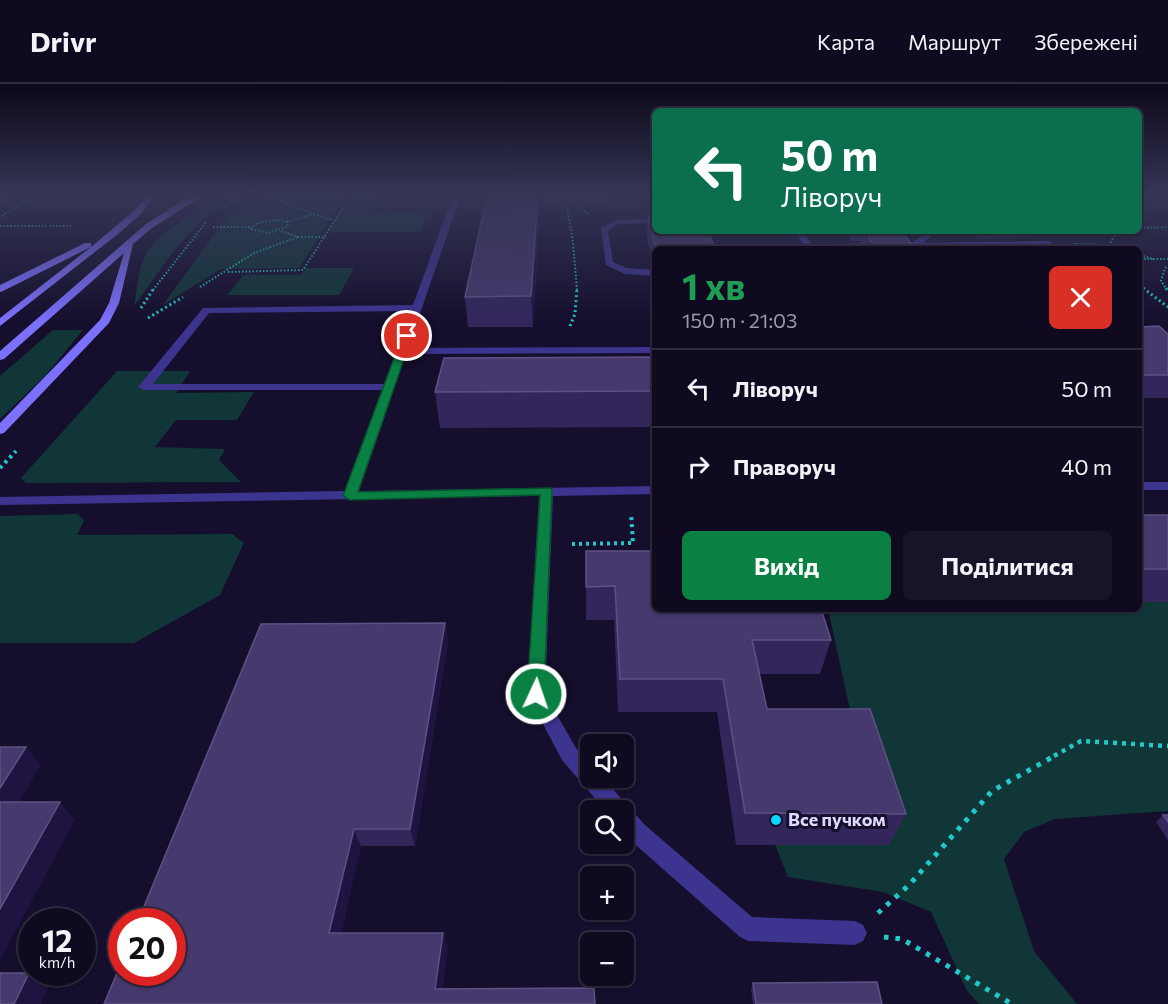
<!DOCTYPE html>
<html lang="uk">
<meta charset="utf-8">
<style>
body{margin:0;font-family:Commissioner,sans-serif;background:#19132a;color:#f1f3f6;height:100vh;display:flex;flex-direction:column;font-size:22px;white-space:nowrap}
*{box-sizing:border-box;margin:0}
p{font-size:20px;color:#9c9aa5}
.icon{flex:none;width:33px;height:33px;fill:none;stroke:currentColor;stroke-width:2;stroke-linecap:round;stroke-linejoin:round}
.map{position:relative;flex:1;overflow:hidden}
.drawer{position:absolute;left:652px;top:162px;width:490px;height:366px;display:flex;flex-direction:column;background:#100a21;border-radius:9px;box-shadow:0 2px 4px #0004,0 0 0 2px #302b3f}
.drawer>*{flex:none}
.guide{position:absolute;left:652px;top:24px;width:490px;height:126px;border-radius:9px;box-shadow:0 2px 4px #0004,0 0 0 2px #302b3f;background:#0b6e4f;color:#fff;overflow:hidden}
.buttons{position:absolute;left:580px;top:650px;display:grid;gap:12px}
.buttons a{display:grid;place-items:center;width:54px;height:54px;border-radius:9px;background:#100a21;box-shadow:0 2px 4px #0004,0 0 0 2px #302b3f;font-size:30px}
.speed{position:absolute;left:18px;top:824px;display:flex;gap:12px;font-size:30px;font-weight:700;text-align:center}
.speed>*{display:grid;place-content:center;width:78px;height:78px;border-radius:50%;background:#100a21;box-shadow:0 2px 4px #0004,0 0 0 2px #302b3f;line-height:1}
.speed small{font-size:15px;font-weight:400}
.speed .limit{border:9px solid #d22;background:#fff;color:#111}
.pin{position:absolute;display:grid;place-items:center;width:51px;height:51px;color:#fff;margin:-26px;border:3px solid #fff;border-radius:50%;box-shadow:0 2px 6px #0007}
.me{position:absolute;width:66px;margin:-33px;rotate:3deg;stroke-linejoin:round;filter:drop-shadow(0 0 4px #0008)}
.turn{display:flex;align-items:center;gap:21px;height:126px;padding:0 30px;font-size:27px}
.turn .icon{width:78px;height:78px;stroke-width:2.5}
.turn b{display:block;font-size:42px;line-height:51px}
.round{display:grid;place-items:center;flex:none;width:63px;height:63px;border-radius:9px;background:#19132a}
.headline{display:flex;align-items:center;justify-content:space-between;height:102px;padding:0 30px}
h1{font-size:36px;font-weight:700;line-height:45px;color:#1e9e55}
.primary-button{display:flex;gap:12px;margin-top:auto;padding:12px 30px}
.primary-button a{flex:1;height:69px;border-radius:9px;background:#0b8043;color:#fff;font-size:24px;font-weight:700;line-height:69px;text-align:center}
.primary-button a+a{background:#19132a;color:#f1f3f6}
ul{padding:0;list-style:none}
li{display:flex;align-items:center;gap:18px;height:78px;padding:0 30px;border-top:2px solid #302b3f}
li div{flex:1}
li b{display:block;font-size:22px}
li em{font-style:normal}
header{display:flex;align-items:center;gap:36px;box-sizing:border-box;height:84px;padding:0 30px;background:#100a21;border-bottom:2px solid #302b3f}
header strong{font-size:28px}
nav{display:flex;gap:33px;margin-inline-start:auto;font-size:21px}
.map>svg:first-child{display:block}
.green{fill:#103637}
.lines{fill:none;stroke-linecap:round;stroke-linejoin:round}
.path-far4{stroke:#22c9c9;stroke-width:2;stroke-dasharray:1.5 2;stroke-linecap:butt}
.path-far3{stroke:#22c9c9;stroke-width:3;stroke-dasharray:2 3;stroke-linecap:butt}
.path-far2{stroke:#22c9c9;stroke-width:4;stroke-dasharray:3 4;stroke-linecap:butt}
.path-far1{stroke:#22c9c9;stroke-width:4.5;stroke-dasharray:4 5;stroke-linecap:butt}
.path{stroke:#22c9c9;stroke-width:5;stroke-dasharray:4.5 7;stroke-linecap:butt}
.service{fill:#3d3490;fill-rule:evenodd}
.secondary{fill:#7c70ff;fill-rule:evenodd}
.wall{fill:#33265b}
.shaded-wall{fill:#1f1441}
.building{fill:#45396d;stroke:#5e5284;stroke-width:1.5}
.route{fill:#0b8043;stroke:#07532c;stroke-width:1.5}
.poi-dot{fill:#05d7ff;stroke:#150e2c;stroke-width:2}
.labels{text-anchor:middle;stroke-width:6;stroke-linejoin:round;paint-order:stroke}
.near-poi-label{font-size:18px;font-weight:bold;fill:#dfd9ff;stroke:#150e2c;text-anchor:start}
</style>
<header>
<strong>Drivr</strong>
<nav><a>Карта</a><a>Маршрут</a><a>Збережені</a></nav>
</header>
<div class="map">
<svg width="1168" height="920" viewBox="0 0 1168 920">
<rect width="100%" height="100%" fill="#150e2c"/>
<g class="green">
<path d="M233 111 241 114C231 118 220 122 212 128 182 151 156 192 134 222 137 207 138 190 143 176 154 147 206 122 233 111Z"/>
<polygon points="269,111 346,111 299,184 221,185 163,221 226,134 236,126"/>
<polygon points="351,111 380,111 370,128 428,127 421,148 327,148"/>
<polygon points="306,184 354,184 339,211 227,211 244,191 301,191"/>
<polygon points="53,246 83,246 44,293 0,335 0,292"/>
<polygon points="117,287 190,287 176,309 254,308 237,336 176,336 155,363 225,365 219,376 241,398 26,399 21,394"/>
<polygon points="78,430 84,437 77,451 232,450 244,459 220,511 134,559 0,559 0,432"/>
<polygon points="1140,518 1168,518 1168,727 1055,735 1024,748 1004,775 1034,867 1077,920 979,920 967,907 931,828 883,808 788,793 775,761 857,658 828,525 1140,525"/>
</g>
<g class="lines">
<g class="path-far4">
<polyline points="264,111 314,130"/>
<polyline points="565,111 573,159 577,206"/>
<polyline points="0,115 29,115 0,133"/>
<polyline points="572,119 589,130"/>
<polyline points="221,124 247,113 260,111"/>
<polygon points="279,136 287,138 288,142 269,149 250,145 257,139"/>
<polyline points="287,138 314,130 336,137"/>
<polyline points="0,142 71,142"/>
<polyline points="213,143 250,143"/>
<polyline points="1140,144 1168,143"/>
<polyline points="281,147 298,153 326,153"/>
<polyline points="1074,160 1109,161 1123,165"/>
<polyline points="1107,165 1117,147"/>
<polyline points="1140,171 1153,175 1140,175"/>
<polyline points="1153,175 1168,175"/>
<polyline points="228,188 303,186 351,111"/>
<polyline points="1140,202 1145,206"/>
<polyline points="200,203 254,169 298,153"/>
<polyline points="153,206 207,137"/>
<polyline points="1167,206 1161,197 1165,184 1168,182"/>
</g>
<g class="path-far3">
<polyline points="1143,204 1168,223"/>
<polyline points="1166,204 1168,207"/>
<polyline points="141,224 154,204"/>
<polyline points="148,234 183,213"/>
<polyline points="570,242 575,230 577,204"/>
</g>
<g class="path-far2">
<polyline points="0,384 16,367"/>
<polyline points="572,460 633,459 631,429"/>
</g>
<polyline class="path-far1" points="1054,672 1081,657 1168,662"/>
<g class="path">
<polyline points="878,829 910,800 992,707 1056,671"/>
<polyline points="884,853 902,855 1012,920"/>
</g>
<g class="service">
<path d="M453 111H461L408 264 656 263V269L406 270 359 407 656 402V410L553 412 545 610 576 664 591 681V693H602L645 741 752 833 855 837 863 841 867 849 863 857 855 861 748 857 740 853 629 755 624 749V726H605L562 676 527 610 539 412 0 421V413L345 407 382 306H144L138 303 203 224 413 221ZM411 227 384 300H153L209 229Z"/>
<polygon points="656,135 656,139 618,140 608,147 613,178 627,184 656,186 656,192 625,190 606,181 601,144 616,136"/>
<polygon points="795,147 803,147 811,160 912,159 928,147 937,147 923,159 1049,157 1053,160 1049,163 806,165"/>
<rect x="1140" y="398" width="28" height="8"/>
</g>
<g class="secondary">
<polygon points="148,111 155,111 142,129 118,150 0,242 0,234 91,163 3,207 0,208 0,201 85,159 91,159 91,163 136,125"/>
<polygon points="197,111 207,111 188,121 152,144 133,160 119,219 109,239 4,349 0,350 0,339 100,236 109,219 124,169 4,275 0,276 0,267 146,140 182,117"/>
</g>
</g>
<g class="wall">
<polygon points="487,111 606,111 606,122 540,122 533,243 468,243 465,213"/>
<polygon points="648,131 715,165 656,165 656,185 654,184 647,153"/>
<polygon points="845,147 901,147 916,165 859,165 861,157 852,157"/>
<polygon points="969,147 1033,147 1034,148 1032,153 977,154"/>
<polygon points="1140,243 1168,250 1168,314 1140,314"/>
<polygon points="656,273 656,343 440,344 435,308"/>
<polygon points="655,414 656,414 656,525 831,556 820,590 759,590 767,625 906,730 889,761 736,761 717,628 618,628 614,536 586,536 586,467 654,467 652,447"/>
<rect x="1140" y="431" width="28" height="87"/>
<polygon points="445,539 448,558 415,762 361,762 341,849 443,849 448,864 104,920"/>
<polygon points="1163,731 1168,731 1168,756 1156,738"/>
<polygon points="753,899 882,920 753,920 751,905"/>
</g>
<g class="shaded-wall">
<polygon points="0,111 6,111 9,118 0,123"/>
<polygon points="538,111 540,111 540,122 533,243 531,212"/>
<polygon points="445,539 448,558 415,762 410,745"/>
<polygon points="26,663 41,681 9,735 0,726 0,704"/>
<polygon points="60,718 75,736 0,876 0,825"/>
<polygon points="354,745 361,762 338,864 329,849"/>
<polygon points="443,849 448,864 441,919 435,905"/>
<polygon points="29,889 48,904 41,920 14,920"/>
</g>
<g class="building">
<polygon points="487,111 538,111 531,212 465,213"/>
<polygon points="648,131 656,131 656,147 708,147 715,165 659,165 660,163 655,161"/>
<polygon points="864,147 901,147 916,165 877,165"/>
<polygon points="977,147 1033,147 1034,148 979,148"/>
<polygon points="1159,242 1168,250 1168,291 1140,291 1140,243"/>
<polygon points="656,273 656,307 435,308 444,274"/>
<rect x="1140" y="431" width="28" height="54"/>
<polygon points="586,467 656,467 656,525 821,525 831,556 752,556 767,625 870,625 906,730 745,729 723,595 620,595 615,502 586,503"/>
<polygon points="445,539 410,745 354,745 329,849 443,849 435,905 594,904 595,920 104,920 122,877 122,888 172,888 172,837 138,837 261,540"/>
<polygon points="0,663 26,663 0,704"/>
<polygon points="0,718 60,718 0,825"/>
<polygon points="1163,731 1168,731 1168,738"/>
<polygon points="0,889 29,889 14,920 0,920"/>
<polygon points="877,898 882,920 756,920 753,899"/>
</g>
<linearGradient id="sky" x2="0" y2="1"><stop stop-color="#0c0818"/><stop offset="0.46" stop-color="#353656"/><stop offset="1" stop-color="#353656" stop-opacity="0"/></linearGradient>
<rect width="1168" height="240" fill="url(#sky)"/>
<polygon class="route" points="403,250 412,252 358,408 551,404 552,407 544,610 542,615 536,617 530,615 527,610 540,411 350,416 343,412"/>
<circle class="poi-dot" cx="776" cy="736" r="6"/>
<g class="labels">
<g class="near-poi-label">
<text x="788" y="742">Все пучком</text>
</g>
</g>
</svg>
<div class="buttons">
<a><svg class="icon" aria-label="sound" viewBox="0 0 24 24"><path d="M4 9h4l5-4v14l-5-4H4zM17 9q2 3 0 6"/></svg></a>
<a><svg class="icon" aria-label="search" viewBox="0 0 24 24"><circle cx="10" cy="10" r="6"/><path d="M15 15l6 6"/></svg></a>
<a>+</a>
<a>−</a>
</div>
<div class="speed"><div>12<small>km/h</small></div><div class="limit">20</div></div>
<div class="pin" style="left:407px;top:252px;background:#d93025"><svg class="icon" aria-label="arrive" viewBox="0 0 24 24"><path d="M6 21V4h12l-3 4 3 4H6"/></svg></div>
<svg class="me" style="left:536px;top:610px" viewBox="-20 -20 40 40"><circle r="17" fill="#0b8043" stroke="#fff" stroke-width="3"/><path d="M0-11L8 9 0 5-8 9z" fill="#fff"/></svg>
<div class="guide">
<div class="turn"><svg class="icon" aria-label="left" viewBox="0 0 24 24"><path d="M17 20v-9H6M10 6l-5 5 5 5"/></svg><div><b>50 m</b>Ліворуч</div></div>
</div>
<section class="drawer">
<div class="headline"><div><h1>1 хв</h1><p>150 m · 21:03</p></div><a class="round" style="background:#d93025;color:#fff"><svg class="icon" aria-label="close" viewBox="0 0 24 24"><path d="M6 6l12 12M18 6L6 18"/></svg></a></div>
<ul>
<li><svg class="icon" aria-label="left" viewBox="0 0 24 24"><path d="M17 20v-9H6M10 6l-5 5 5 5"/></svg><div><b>Ліворуч</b></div><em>50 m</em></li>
<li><svg class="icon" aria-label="right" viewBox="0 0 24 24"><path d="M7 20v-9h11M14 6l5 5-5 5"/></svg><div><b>Праворуч</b></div><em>40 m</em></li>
</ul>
<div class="primary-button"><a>Вихід</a><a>Поділитися</a></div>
</section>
</div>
